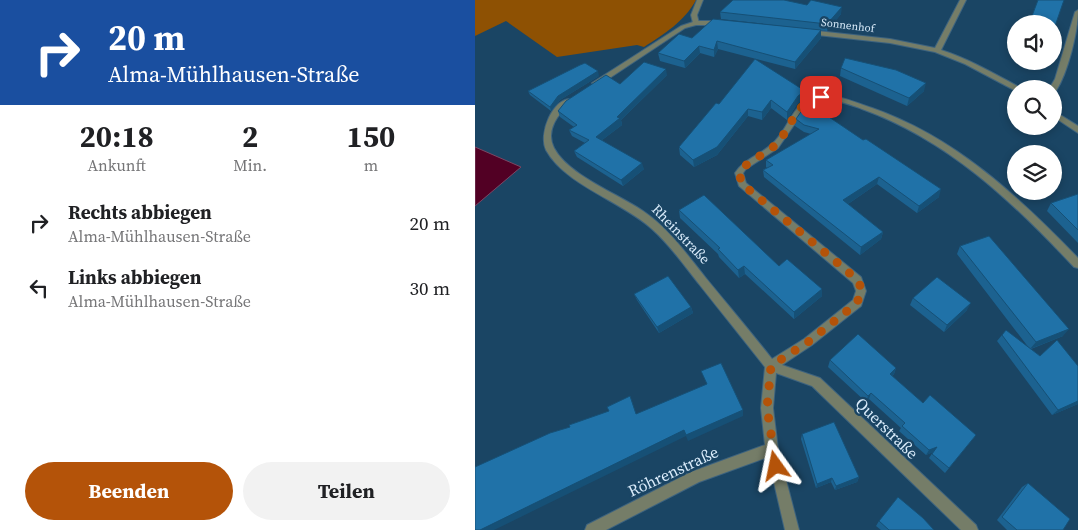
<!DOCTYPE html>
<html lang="de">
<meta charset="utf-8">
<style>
body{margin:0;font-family:"Source Serif 4",serif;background:#f2f2f2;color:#202124;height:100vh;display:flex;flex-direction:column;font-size:19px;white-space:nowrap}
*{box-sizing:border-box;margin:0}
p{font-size:16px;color:#757577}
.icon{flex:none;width:28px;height:28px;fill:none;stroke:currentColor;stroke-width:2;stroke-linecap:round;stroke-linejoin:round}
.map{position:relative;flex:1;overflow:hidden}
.side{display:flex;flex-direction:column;background:#fff;width:475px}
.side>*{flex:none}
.top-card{background:#1a4fa0;color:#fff;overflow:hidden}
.tools{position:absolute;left:532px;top:15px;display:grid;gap:10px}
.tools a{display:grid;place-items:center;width:55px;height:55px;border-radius:50%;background:#fff;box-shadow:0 2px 8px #0003;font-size:25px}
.pin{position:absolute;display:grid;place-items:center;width:42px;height:42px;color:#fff;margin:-21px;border-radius:10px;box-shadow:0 2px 8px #0006}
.me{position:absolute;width:55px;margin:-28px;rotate:348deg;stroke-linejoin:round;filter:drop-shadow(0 0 4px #0008)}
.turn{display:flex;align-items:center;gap:18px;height:105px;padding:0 25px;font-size:22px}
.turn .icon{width:65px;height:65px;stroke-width:2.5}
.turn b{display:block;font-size:35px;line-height:42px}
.eta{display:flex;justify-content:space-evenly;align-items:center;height:85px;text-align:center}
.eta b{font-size:30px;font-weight:700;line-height:35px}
.primary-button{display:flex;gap:10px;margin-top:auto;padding:10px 25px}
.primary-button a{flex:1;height:58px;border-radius:30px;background:#b45309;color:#fff;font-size:20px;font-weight:700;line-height:58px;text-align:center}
.primary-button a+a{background:#f2f2f2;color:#202124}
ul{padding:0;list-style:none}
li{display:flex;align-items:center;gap:15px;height:65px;padding:0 25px}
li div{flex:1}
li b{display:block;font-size:19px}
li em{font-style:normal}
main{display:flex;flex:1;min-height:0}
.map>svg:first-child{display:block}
.green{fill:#8e5103}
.water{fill:#520024;stroke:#7b4764}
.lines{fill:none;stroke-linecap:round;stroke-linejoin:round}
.service-casing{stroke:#3d637f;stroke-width:2}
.minor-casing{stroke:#3d637f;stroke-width:2}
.service{fill:#757d68;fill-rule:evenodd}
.minor{fill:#757d68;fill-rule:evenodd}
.wall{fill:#1c6290}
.shaded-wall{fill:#165076}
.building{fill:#2072a8;stroke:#165076}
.route{stroke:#b45309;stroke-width:9;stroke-dasharray:0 16.2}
.labels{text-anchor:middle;stroke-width:5;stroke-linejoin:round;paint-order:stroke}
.far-street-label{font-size:11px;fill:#daecfb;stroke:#1a4564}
.street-label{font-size:14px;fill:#daecfb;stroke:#1a4564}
.near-street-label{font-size:16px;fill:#daecfb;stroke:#1a4564}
</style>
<main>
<section class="side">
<div class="top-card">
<div class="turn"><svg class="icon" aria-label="right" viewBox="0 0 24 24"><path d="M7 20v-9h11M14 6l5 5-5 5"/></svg><div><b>20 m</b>Alma-Mühlhausen-Straße</div></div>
</div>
<div class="eta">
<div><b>20:18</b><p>Ankunft</p></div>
<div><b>2</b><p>Min.</p></div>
<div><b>150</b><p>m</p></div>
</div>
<ul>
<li><svg class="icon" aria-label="right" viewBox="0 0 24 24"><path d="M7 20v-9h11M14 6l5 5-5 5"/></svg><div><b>Rechts abbiegen</b><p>Alma-Mühlhausen-Straße</p></div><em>20 m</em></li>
<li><svg class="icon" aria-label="left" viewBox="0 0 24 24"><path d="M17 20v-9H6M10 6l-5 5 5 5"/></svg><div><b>Links abbiegen</b><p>Alma-Mühlhausen-Straße</p></div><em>30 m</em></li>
</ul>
<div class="primary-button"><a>Beenden</a><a>Teilen</a></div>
</section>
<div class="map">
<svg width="603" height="530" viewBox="0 0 603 530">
<rect width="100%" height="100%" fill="#1a4564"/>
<path class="green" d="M0 0H221C209 22 189 34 169 47L162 45 82 57 31 21 0 36Z"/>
<polygon class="water" points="0,147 46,167 0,206"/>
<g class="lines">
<g class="service-casing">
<polygon id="service" points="222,0 228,0 222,15 224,23 221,25 218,23 216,15"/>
</g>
<g class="minor-casing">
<g id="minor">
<path d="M485 0H491L466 50C494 59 518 73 544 87L545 89H541V91L490 64 460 52 415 43 333 34 330 32 333 30 415 39 460 48Z"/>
<path d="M603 10C603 32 593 72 581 91H579V89H574L580 79 600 12Z"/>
<polygon points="221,21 247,21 250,23 247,25 221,25 210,28 124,85 118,85 117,83 206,26"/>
<path d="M345 95C363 95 380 102 397 108 480 137 543 196 603 258V268L599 267C537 201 473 140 387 109 367 102 348 93 330 109L303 148 271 169 268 173 271 183 386 277 391 291 386 306 337 345 307 365 345 378 501 525 503 530H486L337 386 301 373 298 408 303 449 324 530H310L293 457 224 482 131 530H110L112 525 216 472 290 445 286 408 290 367C268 339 246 312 224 284 209 265 195 245 177 229 148 202 90 185 71 150 63 134 78 97 97 99V103C83 113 70 130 79 148 93 175 143 194 168 211 193 228 211 253 230 277 252 304 275 331 297 359L329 339 378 300 381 291 378 283 264 186 260 173C269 159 285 155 297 144 316 127 316 101 345 95Z"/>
<polygon points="579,111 603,126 603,133 579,117"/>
</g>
</g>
<use href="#service" class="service"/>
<use href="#minor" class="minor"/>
</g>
<g class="wall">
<polygon points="245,12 366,14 352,31 246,19"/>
<polygon points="346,30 346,38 320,69 243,49 239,57 225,53 210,68 185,61 183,53 217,38"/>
<polygon points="544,61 567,61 565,67"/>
<polygon points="366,68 449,91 432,106 365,76"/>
<polygon points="192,75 146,120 147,125 127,140 169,169 148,186 102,157 99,151 110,143 97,136 94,130 99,127 85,117 83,111 145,84"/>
<polygon points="124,76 85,100 76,111 55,95 53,91"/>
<polygon points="330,91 329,99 322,104 312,120 296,108 287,120 273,116 242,155 219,167 205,155 204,147 244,104"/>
<polygon points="355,116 354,117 464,197 442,213 402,184 373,204 408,232 406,239 385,255 289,177 288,170 292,168 291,167 291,160 336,134 329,132 320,126 321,119"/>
<polygon points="603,194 603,243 572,211 576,203"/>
<polygon points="204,210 304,266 347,296 319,319 270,274 264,278 244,257 243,254 205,218"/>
<polygon points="485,246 588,336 556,349 565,356 603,366 603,404 577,415 522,341 527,335 554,348 482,254"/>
<polygon points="159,294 216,307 218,313 184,333 162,300"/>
<polygon points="438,298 492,310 469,332 435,305"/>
<polygon points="355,360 421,368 419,374 417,376 448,403 501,435 470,473 454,458 458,452 451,455 424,431 426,428 394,399 391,402 353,367"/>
<polygon points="327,434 384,477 382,482 360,490 356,482 341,488 326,439"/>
<polygon points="553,483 588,530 532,530 522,520 547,487"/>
<polygon points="404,521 459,530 406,530 401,526"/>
</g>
<g class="shaded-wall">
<polygon points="367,7 366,14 352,31 352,24"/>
<polygon points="346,30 346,38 320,69 320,62"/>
<polygon points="242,41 243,49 239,57 239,50"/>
<polygon points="224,46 225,53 210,68 209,61"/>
<polygon points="191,69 192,75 146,120 147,125 123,143 121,137"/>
<polygon points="123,71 124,76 85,100 76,111 75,107 83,96"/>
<polygon points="451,83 449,91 432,106 434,98"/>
<polygon points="330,91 329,99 322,104 312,120 312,112 323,96"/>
<polygon points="296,100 296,108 287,120 287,112"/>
<polygon points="273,109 273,116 242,155 219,167 218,160"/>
<polygon points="356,109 355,116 348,120 348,113"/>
<polygon points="167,163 169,169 148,186 146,180"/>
<polygon points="404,177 402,184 367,208 368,200"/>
<polygon points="466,189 464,197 442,213 444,206"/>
<polygon points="408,232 406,239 385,255 386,247"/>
<polygon points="269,266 270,274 264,278 263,270"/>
<polygon points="347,289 347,296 319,319 319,312"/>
<polygon points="496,303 492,310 469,332 472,325"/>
<polygon points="216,307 218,313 184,333 182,327"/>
<polygon points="594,329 588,336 555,349 561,342"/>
<polygon points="421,368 419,374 412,380 415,374"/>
<polygon points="396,393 394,399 391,402 393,396"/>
<polygon points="603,401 603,404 577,415 583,410"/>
<polygon points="268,410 268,416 213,441 211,436 19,530 5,530 209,430"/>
<polygon points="462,447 459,452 451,455 454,450"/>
<polygon points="384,477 382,482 360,490 361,486"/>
<polygon points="357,478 356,482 341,488 342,484"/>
</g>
<g class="building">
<polygon points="258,0 309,0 332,5 336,0 367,7 352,24 245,12"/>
<polygon points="563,0 589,0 579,29 579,24 554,24"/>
<polygon points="238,19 346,30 320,62 242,41 239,50 224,46 209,61 183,53 204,34 217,38"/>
<polygon points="370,58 421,70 451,83 434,98 366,68"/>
<polygon points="280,59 330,91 323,96 312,112 296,100 287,112 273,109 242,147 218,160 204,147 241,103 244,104"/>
<polygon points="169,62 191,69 142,117 145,118 121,137 167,163 146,180 99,151 114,140 94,130 102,125 83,111 91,101 131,75 145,84"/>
<polygon points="110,63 123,71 83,96 75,107 53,91 105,65"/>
<polygon points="339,98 356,109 348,113 388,140 391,139 466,189 444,206 404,177 368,200 408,232 386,247 288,170 298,165 291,160 344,129 329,125 321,119 332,103"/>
<polygon points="603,194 603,230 576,203"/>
<polygon points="229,195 304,266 312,259 347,289 319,312 269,266 263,270 243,249 245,248 204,210"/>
<polygon points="514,236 594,329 561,342 485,246"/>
<polygon points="193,276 216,307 182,327 159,294"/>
<polygon points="462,277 496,303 472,325 438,298"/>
<polygon points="531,330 565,356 582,340 603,366 603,401 583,410 527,335"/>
<polygon points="383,334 421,368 415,374 448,403 455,395 501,435 474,468 457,454 462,447 454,450 427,426 430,423 396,393 393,396 355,360"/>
<polygon points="246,363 268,410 211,435 209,430 5,530 0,530 0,467 75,433 95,427 94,425 134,411 132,407 155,396 161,414 232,384 226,371"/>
<polygon points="359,422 384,477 361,486 357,478 342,484 327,434"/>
<polygon points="553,483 595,519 588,530 542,530 527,517"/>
<polygon points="423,497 448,518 459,530 414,530 404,521"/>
</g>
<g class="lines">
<path class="route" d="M301 466 292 408 296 366 333 342 382 303 387 289 382 280 370 269 267 184 264 173C274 158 293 155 304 141 316 126 325 97 346 97"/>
</g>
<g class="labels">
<g class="far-street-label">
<text transform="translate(373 25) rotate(7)" y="4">Sonnenhof</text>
</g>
<g class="street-label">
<text transform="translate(206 234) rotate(46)" y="5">Rheinstraße</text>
</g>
<g class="near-street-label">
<text transform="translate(412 428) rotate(44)" y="6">Querstraße</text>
<text transform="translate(198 471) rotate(-25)" y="6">Röhrenstraße</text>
</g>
</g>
</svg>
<div class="tools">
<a><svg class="icon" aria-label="sound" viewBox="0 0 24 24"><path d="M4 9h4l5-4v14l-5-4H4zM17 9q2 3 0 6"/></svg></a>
<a><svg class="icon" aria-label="search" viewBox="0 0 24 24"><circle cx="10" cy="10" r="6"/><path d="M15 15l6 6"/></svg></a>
<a><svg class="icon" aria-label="layers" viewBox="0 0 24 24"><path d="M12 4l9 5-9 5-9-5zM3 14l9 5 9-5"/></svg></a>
</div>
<div class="pin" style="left:346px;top:97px;background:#d93025"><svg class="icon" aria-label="arrive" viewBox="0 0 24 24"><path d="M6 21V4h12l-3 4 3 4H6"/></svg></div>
<svg class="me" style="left:301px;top:466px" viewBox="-20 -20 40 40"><path d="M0-17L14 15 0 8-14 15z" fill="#b45309" stroke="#fff" stroke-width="4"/></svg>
</div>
</main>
